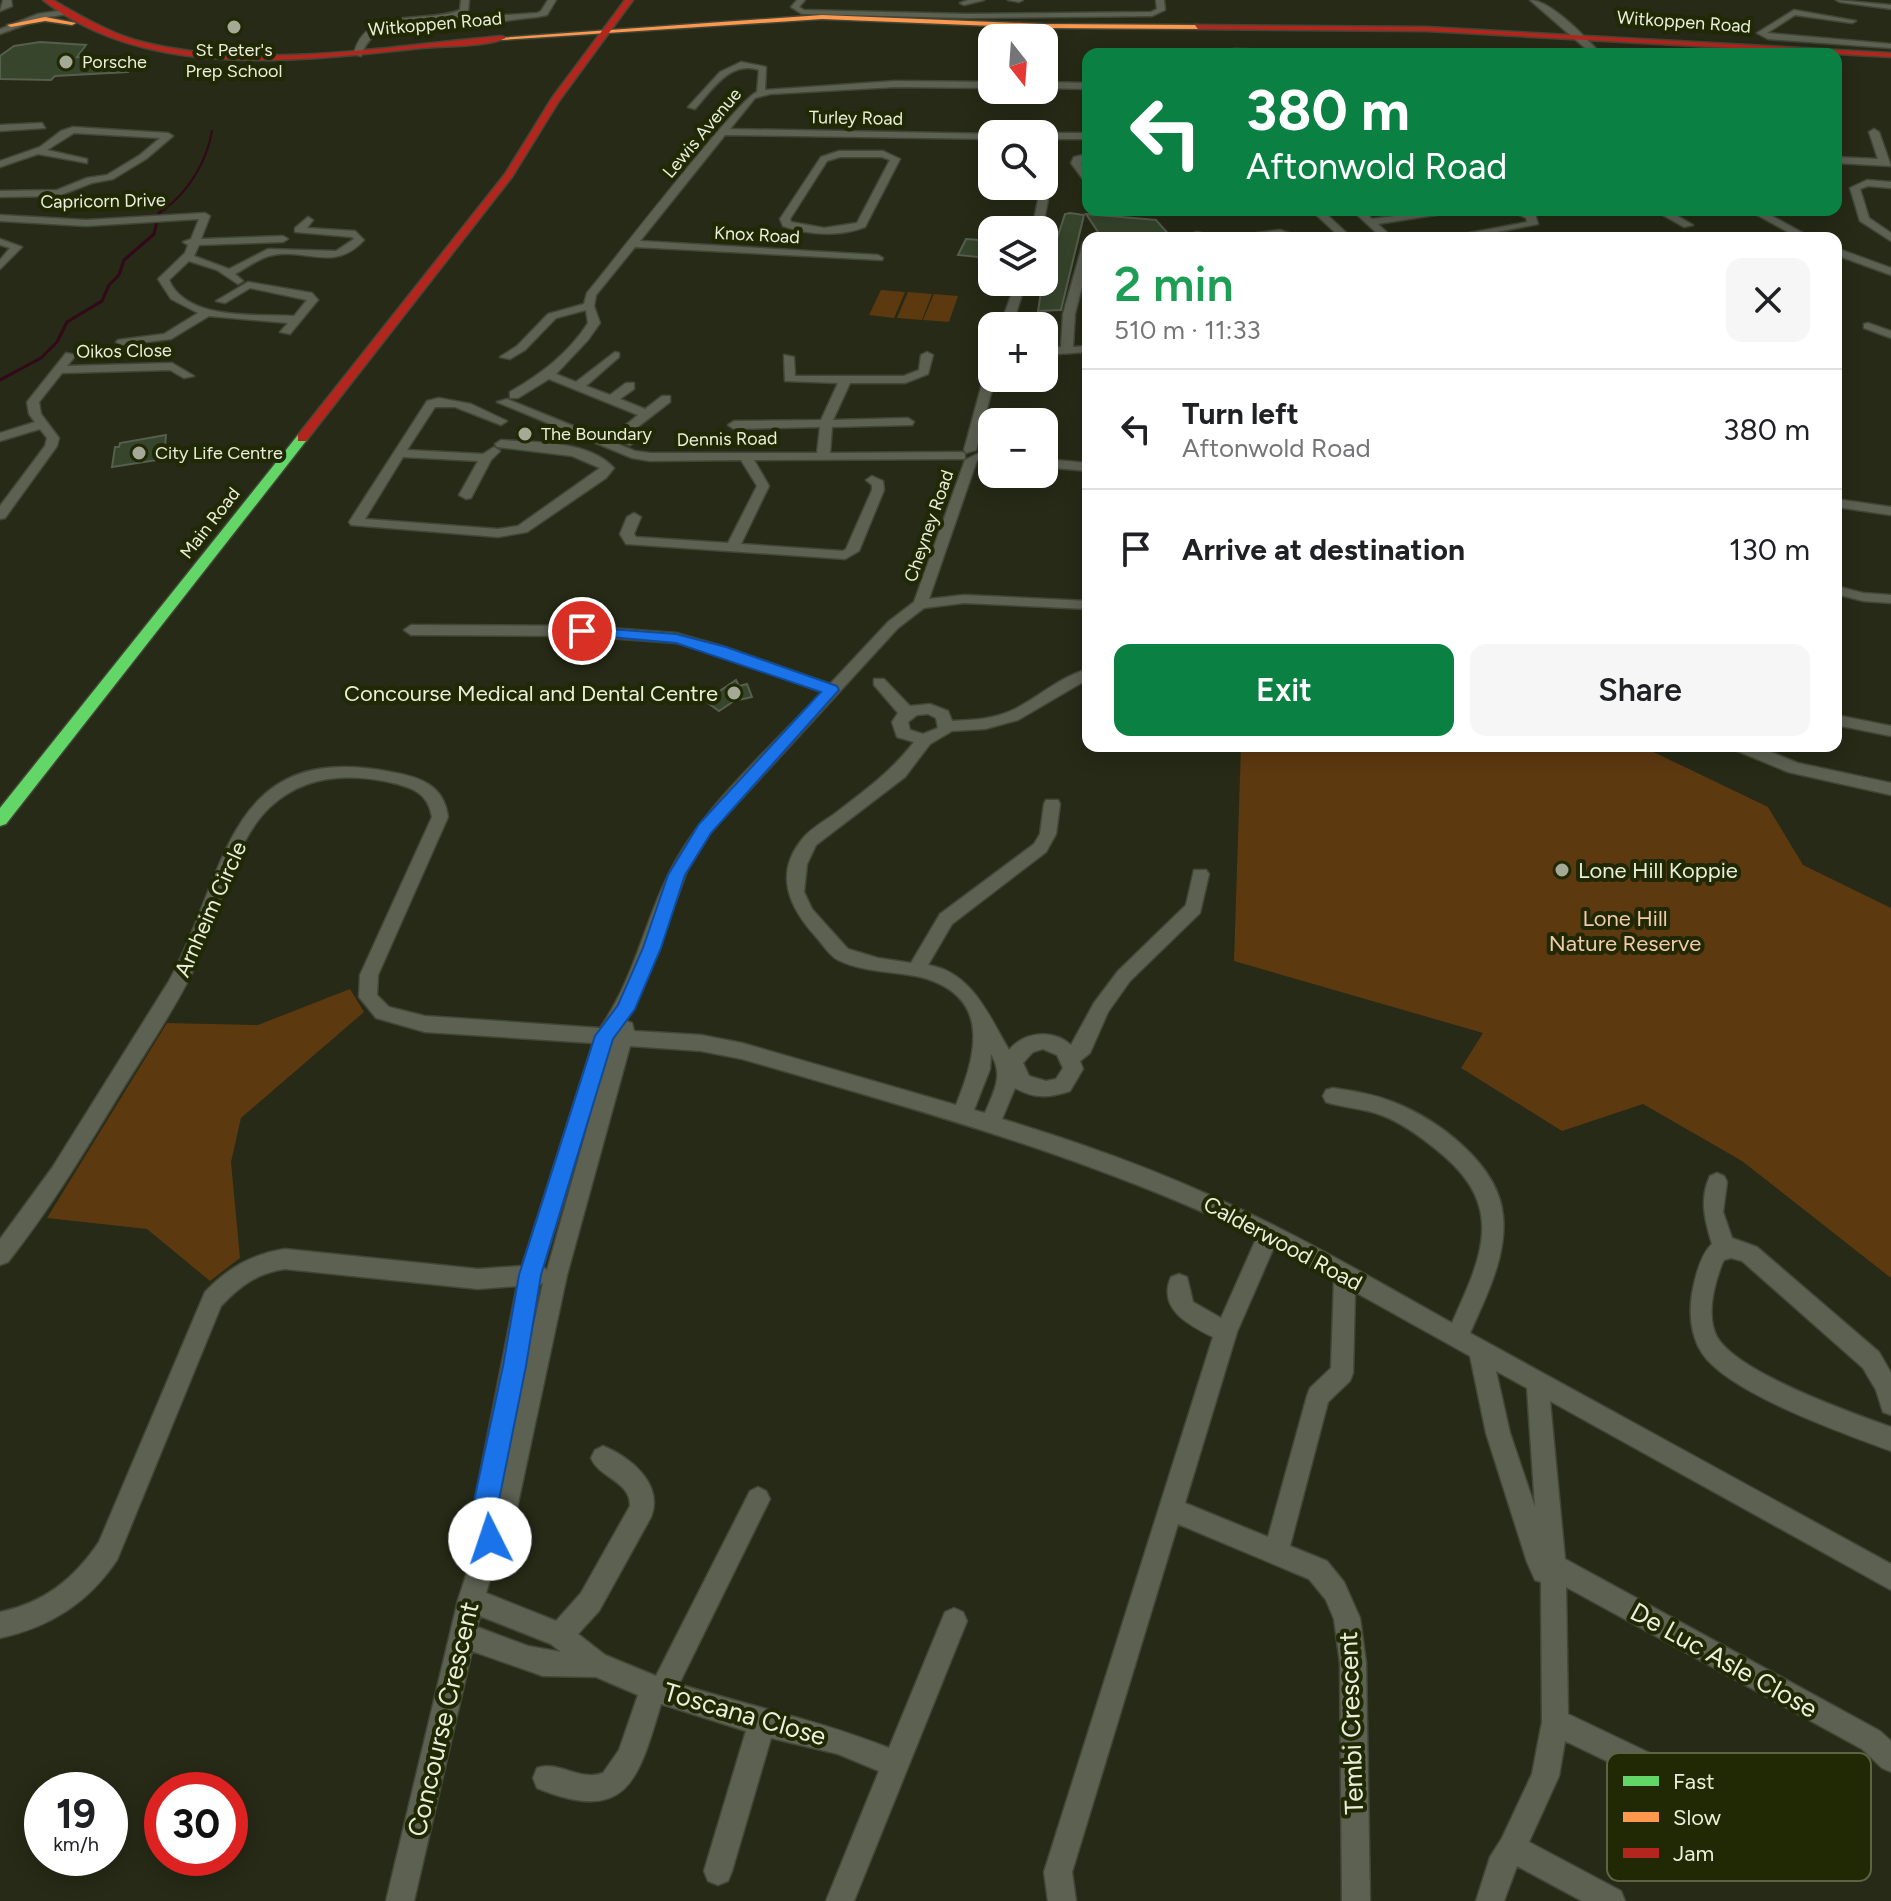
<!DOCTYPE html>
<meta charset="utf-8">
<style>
body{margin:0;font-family:Figtree,sans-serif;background:#f6f6f6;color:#202124;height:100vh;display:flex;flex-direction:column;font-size:30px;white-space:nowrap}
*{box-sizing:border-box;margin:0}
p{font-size:26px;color:#757577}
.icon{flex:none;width:44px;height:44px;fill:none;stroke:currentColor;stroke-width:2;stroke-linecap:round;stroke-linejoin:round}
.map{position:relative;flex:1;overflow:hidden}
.side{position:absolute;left:1082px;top:232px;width:760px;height:520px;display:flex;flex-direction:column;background:#fff;border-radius:16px;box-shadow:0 4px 20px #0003}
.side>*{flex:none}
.banner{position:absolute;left:1082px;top:48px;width:760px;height:168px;border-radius:16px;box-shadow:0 4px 20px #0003;background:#0b8043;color:#fff;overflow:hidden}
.needle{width:52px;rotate:163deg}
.buttons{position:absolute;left:978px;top:24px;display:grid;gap:16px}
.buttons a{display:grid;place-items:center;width:80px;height:80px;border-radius:16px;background:#fff;box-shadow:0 4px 20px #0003;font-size:40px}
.speed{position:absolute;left:24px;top:1772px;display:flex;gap:16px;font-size:40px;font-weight:700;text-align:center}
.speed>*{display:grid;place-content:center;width:104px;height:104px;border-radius:50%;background:#fff;box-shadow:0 4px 20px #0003;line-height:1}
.speed small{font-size:20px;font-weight:400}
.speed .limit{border:12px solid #d22;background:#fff;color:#111}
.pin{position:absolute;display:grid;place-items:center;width:68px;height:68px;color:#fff;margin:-34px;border:4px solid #fff;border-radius:50%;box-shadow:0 2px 8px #0007}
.me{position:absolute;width:88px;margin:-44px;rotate:356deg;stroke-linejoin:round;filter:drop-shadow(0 0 6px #0008)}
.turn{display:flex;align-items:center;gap:28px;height:168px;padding:0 32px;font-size:36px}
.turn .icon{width:104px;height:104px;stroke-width:2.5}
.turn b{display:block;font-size:56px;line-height:68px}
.round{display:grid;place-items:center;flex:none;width:84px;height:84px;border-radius:16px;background:#f6f6f6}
.summary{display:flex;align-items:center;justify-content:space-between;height:136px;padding:0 32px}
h1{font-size:48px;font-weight:600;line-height:60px;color:#1e9e55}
.primary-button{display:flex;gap:16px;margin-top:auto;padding:16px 32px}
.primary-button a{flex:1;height:92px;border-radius:16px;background:#0b8043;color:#fff;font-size:32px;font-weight:600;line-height:92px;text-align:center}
.primary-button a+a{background:#f6f6f6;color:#202124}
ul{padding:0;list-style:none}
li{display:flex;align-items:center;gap:24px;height:120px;padding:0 32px;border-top:2px solid #e0e0e0}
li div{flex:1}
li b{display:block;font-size:30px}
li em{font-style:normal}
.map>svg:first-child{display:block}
.green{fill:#5d3910}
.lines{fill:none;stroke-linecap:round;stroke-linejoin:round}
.stream-far1{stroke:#320918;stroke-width:2}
.stream{stroke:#320918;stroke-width:3}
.building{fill:#37452c;stroke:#565e4e;stroke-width:2}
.street-tunnel{stroke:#434833;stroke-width:11;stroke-dasharray:11 6;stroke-linecap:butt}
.street-casing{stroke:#424637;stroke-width:3}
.fast-casing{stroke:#424637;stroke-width:3}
.slow-casing{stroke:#424637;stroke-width:3}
.jam-casing{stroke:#424637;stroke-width:3}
.street{fill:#5d6152;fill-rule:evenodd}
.fast{fill:#63d668;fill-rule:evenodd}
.slow{fill:#ff974d;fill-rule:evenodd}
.jam{fill:#b3261e;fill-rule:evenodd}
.route{fill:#1a73e8;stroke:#114b97;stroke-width:2}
.poi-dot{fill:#a4aa95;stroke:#202804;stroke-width:3}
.labels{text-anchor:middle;stroke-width:8;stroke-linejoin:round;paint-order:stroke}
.far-street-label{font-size:18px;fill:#e8efda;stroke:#202804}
.far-poi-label{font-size:18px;fill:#e8efda;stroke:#202804;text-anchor:start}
.poi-label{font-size:22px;fill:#e8efda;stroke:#202804;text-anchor:end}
.street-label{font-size:22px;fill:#e8efda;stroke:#202804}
.park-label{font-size:22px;fill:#f2cbab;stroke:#202804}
.near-street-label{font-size:26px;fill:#e8efda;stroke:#202804}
.key{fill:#202804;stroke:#5c6444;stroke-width:2}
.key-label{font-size:22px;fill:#e8efda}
</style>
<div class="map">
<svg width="1891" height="1901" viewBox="0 0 1891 1901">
<rect width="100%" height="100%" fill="#262a16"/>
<g class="green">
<polygon points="881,290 905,292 894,318 869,315"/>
<polygon points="908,292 932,294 922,320 897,318"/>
<polygon points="934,294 958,296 949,322 923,320"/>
<polygon points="1241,746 1641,746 1768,807 1803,865 1891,908 1891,1278 1742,1161 1643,1104 1562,1131 1461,1068 1483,1033 1234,961"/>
<polygon points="350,989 364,1012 241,1118 231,1162 240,1258 210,1281 147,1229 47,1218 167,1023 258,1025"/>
</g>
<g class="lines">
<path class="stream-far1" d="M163 210C188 193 207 161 212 131"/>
<polyline class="stream" points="0,380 41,358 57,342 67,322 102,301 109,285 119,275 124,260 154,234 159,213 166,208"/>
</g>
<g class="building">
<polygon points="40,42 86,45 77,57 128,60 128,72 55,76 51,80 0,79 0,56 14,46"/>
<polygon points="1070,213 1084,215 1061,310 1038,311 1046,260 1050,260 1065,214"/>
<polygon points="1086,214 1156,220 1172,238 1102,238"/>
<polygon points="966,239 992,241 988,258 958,255"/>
<polygon points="166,435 164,459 112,467 115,447 119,447 120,443"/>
<polygon points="736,680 739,686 747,684 752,697 734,701 719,711 705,701"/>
</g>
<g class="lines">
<polyline class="street-tunnel" points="518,436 526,431"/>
<g class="street-casing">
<g id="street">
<polygon points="3,0 11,0 12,6 0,11"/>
<path d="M461 0H469L468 11 458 16 463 18 537 13 541 11 548 0H556L547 15 537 17C513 19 486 25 463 22 428 19 375 14 361 56L354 54C365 5 427 24 460 10Z"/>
<polygon points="797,0 805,0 799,7 804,10 966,14 1151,12 1157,9 1156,0 1164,0 1165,10 1152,16 966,18 802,14 791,7"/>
<polygon points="968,0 984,0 964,5 960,3"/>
<polygon points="1008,0 1023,0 1019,2"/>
<path d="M1530 0C1551 0 1587 39 1601 54H1592Z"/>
<polygon points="1836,0 1891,5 1891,9 1840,2"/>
<polygon points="65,10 68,14 43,18 0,34 0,29 38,14"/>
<polygon points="1794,10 1856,21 1852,23 1795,15 1767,33 1891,44 1891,48 1768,39 1757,33"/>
<polygon points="1236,49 1353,52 1357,54 1190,54"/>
<path d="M741 62 766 67 765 90 896 81 992 82V88L896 87 770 94 755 98 730 129 995 134H992V139L725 135 640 241 878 255 883 258 882 260 635 247 596 295 594 306 600 323 588 340 556 374 576 382 615 352 619 353V357L586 386 610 395 626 383H634V389L620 399 645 409 662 396H670V402L626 436 636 441 630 445 611 437 638 415 549 379 518 398H510V392C541 374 568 354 588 323L586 310 556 318 525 350 510 359 500 357 517 346 548 314 584 304 587 293C611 264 740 97 757 92L759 70C730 60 712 90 695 109L688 107 720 72Z"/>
<polygon points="1044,82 1088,83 1088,89 1044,88"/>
<polygon points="42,123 45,128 0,131 0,125"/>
<polygon points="73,127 168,133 173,136 146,159 113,179 92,183 58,196 0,197 0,191 57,190 87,178 107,175 140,155 160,138 74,133 47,150 87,159 87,163 38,154 0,167 0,161 40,147 61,131"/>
<polygon points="1874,129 1879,132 1891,166 1836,163 1836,157 1878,159 1869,132"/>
<polygon points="1044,133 1088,133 1088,139 1044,139 1044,134 1041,134"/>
<path d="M839 151H883L900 159 865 227C839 237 809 235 783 226L780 219 821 157ZM840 157H882L890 160 857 223 824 228 791 222 790 219 827 161Z"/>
<polygon points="1088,154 1088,160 1081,163 1088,175 1088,186 1071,163 1074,157"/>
<polygon points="1867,180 1891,182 1891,188 1868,186 1860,189 1869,218 1891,233 1891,241 1860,221 1850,188"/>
<polygon points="1034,186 1044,186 1048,200 1042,230 1032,230 1038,200"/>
<polygon points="1311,210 1322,210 1352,238 1341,238"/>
<polygon points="1352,210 1363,210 1372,219 1439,210 1467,210 1378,224 1393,238 1382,238"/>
<polygon points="1509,210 1535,214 1538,224 1467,238 1443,238 1527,222 1526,218"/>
<polygon points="1654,210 1667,210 1693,225 1684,227"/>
<polygon points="1748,210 1761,210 1812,238 1799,238"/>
<path d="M205 213 210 216 201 239 283 236 288 239 283 242 199 245 194 256 229 269 268 249 336 251 354 239 352 237 295 232V228L308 217 313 220 307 228 355 231 364 240C333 274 303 246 269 256 258 259 246 268 235 274L243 281 238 284 217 270 189 261 169 280C187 321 256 314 294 316L307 300 250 288 225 303 216 301 248 282 312 293 318 300 290 334 280 332 288 323 209 316 171 339 122 345 116 342 118 340 164 334 198 313 171 299 158 279 185 253 188 245 183 242 191 239 199 219 86 226 0 221V215L86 220Z"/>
<polygon points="1280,230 1302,238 1238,238 1243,235"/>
<polygon points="1197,232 1212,236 1213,238 1181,238"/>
<polygon points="0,239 22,247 0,269 0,260 10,248 0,245"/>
<polygon points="1088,240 1088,263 1075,314 1073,347 1088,346 1088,352 1044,355 1044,349 1061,347 1063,314 1083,243"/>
<polygon points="1836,248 1891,268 1891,275 1836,255"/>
<polygon points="1016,282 1026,282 1012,326 1000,326"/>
<polygon points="1868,323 1891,331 1891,338 1864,328 1864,324"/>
<polygon points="927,352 933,355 928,374 905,383 850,383 833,420 908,418 914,422 912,425 832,427 830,453 961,452 965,453 965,459 754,460 769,486 741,544 843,551 846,549 872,490 872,485 866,480 872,476 883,481 884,490 859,551 845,559 626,544 620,534 627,517 634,513 641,517 634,534 636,537 728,543 757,486 741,460 650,461 632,458 497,402 507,399 635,451 650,453 817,453 820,427 734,429 728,425 734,421 821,420 838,383 785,381 784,355 794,357 795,376 904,376 919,370 921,355"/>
<polygon points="66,353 76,355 67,366 172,363 194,376 184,378 170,370 62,373 39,402 41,414 59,438 57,446 5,518 0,519 0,506 45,446 47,438 40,429 0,441 0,433 35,422 29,414 27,402"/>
<polygon points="992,366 992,378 995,378 976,450 966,453 964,450 986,369"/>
<path d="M439 398 471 404 507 421 501 425 455 407H435L407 450 483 454 494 447 500 451 491 460 471 498 466 499 459 495 478 461 403 457 365 519 498 529 518 526 600 468 572 456 497 447 495 444 501 440C537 443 588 440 614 468L606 478 527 532 498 537 351 525 349 522 427 401Z"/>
<path d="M979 453 992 454V462L977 460 929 599 964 595 1088 601V609L964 603 924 608 898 628 711 832 687 871 647 979 626 1021 632 1023 634 1031 701 1035 742 1043 956 1105C974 1060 992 1004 933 981 906 970 868 975 838 960 830 956 823 945 817 938 790 908 772 874 804 837 812 828 824 821 833 815 864 791 890 773 914 742L897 737 892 722 898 713 874 685V679H884L910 706 930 704 948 711 952 721C974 720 995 719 1015 709 1040 696 1060 677 1088 669V679L1018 720 985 729 952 731 930 744 905 777 816 845 807 864 804 892 812 909 848 949 878 958 911 963 940 914 1034 844 1040 834 1044 804 1046 800H1058L1060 804 1056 834 1046 852 952 924 928 965C972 972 989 1016 1009 1050 1025 1031 1053 1029 1071 1045L1094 1003 1118 971 1186 905 1194 870H1206L1209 874 1200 913 1130 981 1108 1012 1090 1053 1080 1061 1083 1069 1070 1091C1049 1098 1035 1099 1015 1088L1002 1119C1096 1147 1188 1182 1275 1226 1335 1256 1393 1290 1452 1323 1481 1258 1506 1209 1443 1155 1424 1139 1403 1123 1381 1115 1363 1108 1344 1108 1326 1102L1323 1096 1326 1090 1333 1088C1353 1091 1373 1094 1393 1102 1437 1119 1499 1164 1503 1216 1507 1256 1486 1297 1470 1333L1891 1564V1590L1550 1401 1565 1559 1880 1731 1891 1741V1772L1882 1768 1862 1749 1566 1587 1568 1714 1750 1801 1754 1811 1750 1821 1740 1825 1565 1741 1559 1776 1529 1842 1621 1891 1625 1901H1582L1517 1866 1504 1901H1476L1490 1857 1502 1838 1532 1774 1542 1722 1541 1582 1535 1580 1527 1562 1486 1433 1470 1356 1355 1292 1353 1373 1350 1381 1328 1402 1290 1546 1327 1561 1344 1582 1360 1618 1366 1663 1370 1901H1342L1340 1663 1334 1619 1326 1600 1309 1579 1178 1524 1072 1872 1076 1901H1048L1044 1872 1213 1337C1189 1325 1157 1309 1171 1277L1179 1274 1187 1277 1193 1302 1221 1318 1257 1237C1091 1157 918 1110 742 1059L701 1051 630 1046 567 1275 517 1508 501 1542 486 1593 556 1621 581 1593 630 1506C631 1481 599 1478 591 1458L595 1450 603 1446C630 1457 664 1484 651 1517L599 1611 578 1634 605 1655 656 1676 750 1491 758 1487 766 1491 770 1499 679 1684C749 1706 821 1721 889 1748L945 1612 954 1608 963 1612 967 1621 854 1901H826L879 1771 838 1754 771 1738 732 1871 728 1881 718 1885 708 1881 704 1871 746 1731 661 1704C638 1781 627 1825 537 1788L533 1778 537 1768C558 1760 580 1782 603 1773L619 1750 638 1695 596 1677 543 1676 472 1651 414 1901H386L458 1600 478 1539 473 1510 517 1286 478 1289 285 1269C257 1273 240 1286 221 1306L117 1560C88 1603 50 1627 0 1638V1612C44 1603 74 1579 99 1542L205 1292C228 1268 252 1254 285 1249L478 1269 522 1266 593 1043 425 1032 376 1018 359 997 360 975 432 817C428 790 407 786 384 781 342 773 302 777 270 807 230 845 218 921 193 971 173 1012 146 1051 122 1090 86 1149 51 1208 8 1262L0 1265V1239L52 1168 169 981C228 874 225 739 391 772 420 777 444 785 448 817L378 975 377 995 389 1007 425 1016 600 1028C636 977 645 916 675 862 709 801 774 744 822 692L715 653 676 643 582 636 411 635 404 630 411 625 582 626 676 633 725 647 830 684 888 622 914 602 965 460ZM928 714 936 718 938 728 923 734 910 730 908 722 917 715ZM1043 1049 1057 1055 1063 1068 1056 1079 1046 1081 1029 1076 1023 1063 1033 1052ZM991 1054C1004 1076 994 1091 985 1113L974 1110 990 1069ZM599 1086 547 1270 543 1267ZM1274 1247 1334 1280 1331 1368 1310 1388 1307 1396 1268 1537 1185 1503 1237 1332ZM543 1283 519 1391 539 1285ZM1496 1371 1527 1388 1535 1507 1510 1433ZM480 1616 551 1644 561 1652 528 1646 477 1627Z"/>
<polygon points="1044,459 1088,463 1088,471 1044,467"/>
<polygon points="1836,499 1891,507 1891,515 1836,507"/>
<polygon points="1836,586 1863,593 1891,595 1891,603 1863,601 1836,594"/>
<polygon points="1836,715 1891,726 1891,736 1836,725"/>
<polygon points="1733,746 1756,746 1798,763 1891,783 1891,795 1788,772 1735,750"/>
<path d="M1717 1173 1724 1176 1727 1182 1723 1212 1732 1238 1757 1247 1879 1352 1891 1373V1415L1883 1412 1876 1390 1863 1368 1742 1261 1731 1258 1724 1260 1722 1264C1714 1285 1706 1316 1717 1337 1738 1373 1851 1413 1891 1427V1451C1845 1434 1728 1393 1702 1353 1691 1336 1689 1314 1692 1294 1695 1278 1700 1255 1712 1244 1705 1221 1699 1199 1710 1176Z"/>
</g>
</g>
<g class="fast-casing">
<polygon id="fast" points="302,434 308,438 306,441 6,824 0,826 0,808 298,435"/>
</g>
<g class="slow-casing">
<g id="slow">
<polygon points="822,15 1044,24 1198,25 1202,27 1198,29 1044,28 822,19 502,40 498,38"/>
<polygon points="45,17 76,23 72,25 45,21 11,27 7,25"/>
</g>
</g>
<g class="jam-casing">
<g id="jam">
<path d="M43 0H53C79 15 106 31 135 40 250 72 386 46 502 36L506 38C487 47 444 46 422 48 300 61 147 81 43 0Z"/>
<polygon points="625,0 633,0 559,101 512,177 306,441 298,441 298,435 505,174 552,98"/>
<polygon points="1195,25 1427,27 1891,53 1891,57 1427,31 1198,29"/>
</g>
</g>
<use href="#street" class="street"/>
<use href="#fast" class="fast"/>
<use href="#slow" class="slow"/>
<use href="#jam" class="jam"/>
</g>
<polygon class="route" points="582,627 676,634 726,647 837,686 839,690 711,833 685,875 661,948 635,1009 613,1039 541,1275 526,1366 497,1510 502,1539 498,1547 490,1551 481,1547 472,1510 503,1366 519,1275 595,1036 618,1005 643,948 668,875 699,824 821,692 676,643 577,634 575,631"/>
<g class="poi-dot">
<circle cx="234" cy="27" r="8"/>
<circle cx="66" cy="62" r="8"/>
<circle cx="525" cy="434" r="8"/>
<circle cx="139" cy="453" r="8"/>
<circle cx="734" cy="693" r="8"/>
<circle cx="1562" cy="870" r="8"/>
</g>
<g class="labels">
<g class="far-street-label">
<text transform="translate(1684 22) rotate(4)" y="6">Witkoppen Road</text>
<text transform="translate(435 24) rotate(-5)" y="6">Witkoppen Road</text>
<text transform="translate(856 118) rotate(1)" y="6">Turley Road</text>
<text transform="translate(702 133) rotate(-50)" y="6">Lewis Avenue</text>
<text transform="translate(103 201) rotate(-1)" y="6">Capricorn Drive</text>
<text transform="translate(757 235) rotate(3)" y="6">Knox Road</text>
<text transform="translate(124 351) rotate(-1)" y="6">Oikos Close</text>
<text transform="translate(727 439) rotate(-1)" y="6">Dennis Road</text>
<text transform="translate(210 523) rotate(-52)" y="6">Main Road</text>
<text transform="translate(929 526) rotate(-71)" y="6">Cheyney Road</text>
</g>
<g class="far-poi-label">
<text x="234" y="56" text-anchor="middle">St Peter's<tspan x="234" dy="21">Prep School</tspan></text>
<text x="82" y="68">Porsche</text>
<text x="541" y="440">The Boundary</text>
<text x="155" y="459">City Life Centre</text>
</g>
<g class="poi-label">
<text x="718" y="701">Concourse Medical and Dental Centre</text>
<text x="1578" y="878" text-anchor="start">Lone Hill Koppie</text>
</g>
<g class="street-label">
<text transform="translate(210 909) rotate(-66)" y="8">Arnheim Circle</text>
<text transform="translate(1283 1243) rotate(28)" y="8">Calderwood Road</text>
</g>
<g class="park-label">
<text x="1625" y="926">Lone Hill<tspan x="1625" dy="25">Nature Reserve</tspan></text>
</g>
<g class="near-street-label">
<text transform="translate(1724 1660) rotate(29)" y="9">De Luc Asle Close</text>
<text transform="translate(745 1714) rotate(16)" y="9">Toscana Close</text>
<text transform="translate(443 1719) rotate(-77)" y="9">Concourse Crescent</text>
<text transform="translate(1351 1723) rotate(-92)" y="9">Tembi Crescent</text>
</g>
</g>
<rect x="1607" y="1753" width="264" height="128" rx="12" class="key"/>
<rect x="1623" y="1776" width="36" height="10" fill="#63d668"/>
<rect x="1623" y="1812" width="36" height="10" fill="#ff974d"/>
<rect x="1623" y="1848" width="36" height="10" fill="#b3261e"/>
<g class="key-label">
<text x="1673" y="1789">Fast</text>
<text x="1673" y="1825">Slow</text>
<text x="1673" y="1861">Jam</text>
</g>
</svg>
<div class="buttons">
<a><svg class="needle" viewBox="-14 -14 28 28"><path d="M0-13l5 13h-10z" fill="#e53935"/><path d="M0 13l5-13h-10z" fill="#757577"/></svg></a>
<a><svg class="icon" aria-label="search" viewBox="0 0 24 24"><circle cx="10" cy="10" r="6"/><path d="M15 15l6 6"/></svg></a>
<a><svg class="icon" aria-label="layers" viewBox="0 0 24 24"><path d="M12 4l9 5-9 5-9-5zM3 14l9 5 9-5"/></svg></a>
<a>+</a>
<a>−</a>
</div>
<div class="speed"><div>19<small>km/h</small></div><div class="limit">30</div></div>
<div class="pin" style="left:582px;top:631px;background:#d93025"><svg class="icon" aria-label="arrive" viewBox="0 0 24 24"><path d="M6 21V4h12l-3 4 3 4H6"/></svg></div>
<svg class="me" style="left:490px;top:1539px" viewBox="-20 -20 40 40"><circle r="19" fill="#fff"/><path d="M0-13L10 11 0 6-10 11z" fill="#1a73e8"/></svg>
<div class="banner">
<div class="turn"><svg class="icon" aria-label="left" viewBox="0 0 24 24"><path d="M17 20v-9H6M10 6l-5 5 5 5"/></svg><div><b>380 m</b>Aftonwold Road</div></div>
</div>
<section class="side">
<div class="summary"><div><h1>2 min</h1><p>510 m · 11:33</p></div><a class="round"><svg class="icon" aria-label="close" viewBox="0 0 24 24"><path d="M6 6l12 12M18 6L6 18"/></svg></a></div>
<ul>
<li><svg class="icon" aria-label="left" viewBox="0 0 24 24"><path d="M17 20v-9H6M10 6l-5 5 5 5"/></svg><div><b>Turn left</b><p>Aftonwold Road</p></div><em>380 m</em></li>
<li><svg class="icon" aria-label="arrive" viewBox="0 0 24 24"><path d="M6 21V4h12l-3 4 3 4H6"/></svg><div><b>Arrive at destination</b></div><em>130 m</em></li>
</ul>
<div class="primary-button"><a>Exit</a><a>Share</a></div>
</section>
</div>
